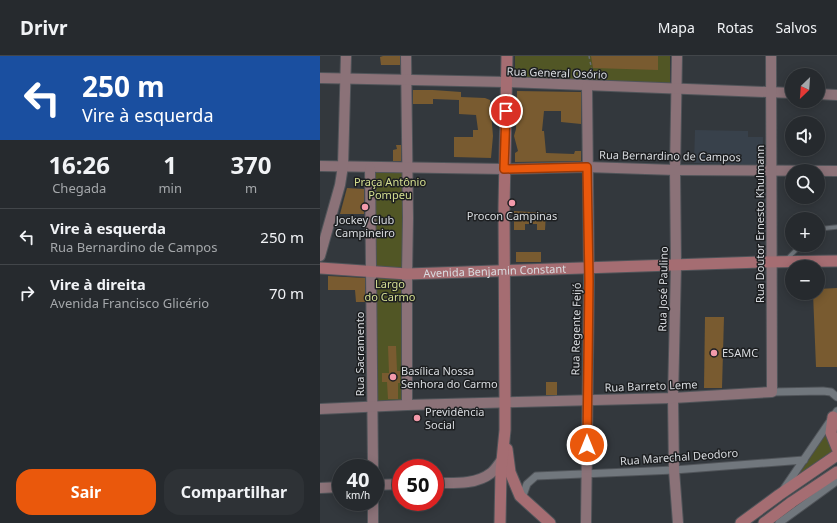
<!DOCTYPE html>
<html lang="pt">
<meta charset="utf-8">
<style>
body{margin:0;font-family:"Noto Sans",sans-serif;background:#2e3236;color:#f1f3f6;height:100vh;display:flex;flex-direction:column;font-size:15px;white-space:nowrap}
*{box-sizing:border-box;margin:0}
p{font-size:13px;color:#a4a7aa}
.icon{flex:none;width:22px;height:22px;fill:none;stroke:currentColor;stroke-width:2;stroke-linecap:round;stroke-linejoin:round}
.map{position:relative;flex:1;overflow:hidden}
.details{display:flex;flex-direction:column;background:#262a2e;width:320px}
.details>*{flex:none}
.banner{background:#1a4fa0;color:#fff;overflow:hidden}
.needle{width:26px;rotate:205deg}
.tools{position:absolute;left:465px;top:12px;display:grid;gap:8px}
.tools a{display:grid;place-items:center;width:40px;height:40px;border-radius:50%;background:#262a2e;box-shadow:0 2px 10px #0003,0 0 0 1px #42464a;font-size:20px}
.speed{position:absolute;left:12px;top:403px;display:flex;gap:8px;font-size:20px;font-weight:700;text-align:center}
.speed>*{display:grid;place-content:center;width:52px;height:52px;border-radius:50%;background:#262a2e;box-shadow:0 2px 10px #0003,0 0 0 1px #42464a;line-height:1}
.speed small{font-size:10px;font-weight:400}
.speed .limit{border:6px solid #d22;background:#fff;color:#111}
.pin{position:absolute;display:grid;place-items:center;width:34px;height:34px;color:#fff;margin:-17px;border:2px solid #fff;border-radius:50%;box-shadow:0 1px 4px #0007}
.me{position:absolute;width:44px;margin:-22px;rotate:0deg;stroke-linejoin:round;filter:drop-shadow(0 0 3px #0008)}
.turn{display:flex;align-items:center;gap:14px;height:84px;padding:0 16px;font-size:18px}
.turn .icon{width:52px;height:52px;stroke-width:2.5}
.turn b{display:block;font-size:28px;line-height:34px}
.eta{display:flex;justify-content:space-evenly;align-items:center;height:68px;text-align:center}
.eta b{font-size:24px;font-weight:700;line-height:28px}
.cta{display:flex;gap:8px;margin-top:auto;padding:8px 16px}
.cta a{flex:1;height:46px;border-radius:16px;background:#ea580c;color:#fff;font-size:16px;font-weight:700;line-height:46px;text-align:center}
.cta a+a{background:#2e3236;color:#f1f3f6}
ul{padding:0;list-style:none}
li{display:flex;align-items:center;gap:12px;height:56px;padding:0 16px;border-top:1px solid #42464a}
li div{flex:1}
li b{display:block;font-size:15px}
li em{font-style:normal}
header{display:flex;align-items:center;gap:24px;box-sizing:border-box;height:56px;padding:0 20px;background:#262a2e;border-bottom:1px solid #42464a}
header strong{font-size:19px}
nav{display:flex;gap:22px;margin-inline-start:auto;font-size:14px}
main{display:flex;flex:1;min-height:0}
.map>svg:first-child{display:block}
.built{fill:#38414b}
.green{fill:#515625}
.building{fill:#795b30}
.lines{fill:none;stroke-linecap:round;stroke-linejoin:round}
.lane-casing{stroke:#505459;stroke-width:5.5}
.street-casing{stroke:#505459;stroke-width:9}
.secondary-casing{stroke:#505459;stroke-width:12}
.primary-casing{stroke:#505459;stroke-width:13}
.path{stroke:#696d72;stroke-width:1.5;stroke-dasharray:3 3;stroke-linecap:butt}
.lane{stroke:#71777d;stroke-width:3.5}
.street{stroke:#71777d;stroke-width:7}
.secondary{stroke:#8b7278;stroke-width:10}
.primary{stroke:#a56d72;stroke-width:11}
.route-casing{stroke:#983908;stroke-width:10}
.route{stroke:#ea580c;stroke-width:7}
.poi-dot{fill:#f39aab;stroke:#1d1f21;stroke-width:1.5}
.labels{text-anchor:middle;stroke-width:3;stroke-linejoin:round;paint-order:stroke}
.street-label{font-size:11px;fill:#d9dce0;stroke:#1d1f21}
.park-label{font-size:11px;fill:#d5df91;stroke:#1d1f21}
.poi-label{font-size:11px;fill:#d9dce0;stroke:#1d1f21;text-anchor:start}
</style>
<header>
<strong>Drivr</strong>
<nav><a>Mapa</a><a>Rotas</a><a>Salvos</a></nav>
</header>
<main>
<section class="details">
<div class="banner">
<div class="turn"><svg class="icon" aria-label="left" viewBox="0 0 24 24"><path d="M17 20v-9H6M10 6l-5 5 5 5"/></svg><div><b>250 m</b>Vire à esquerda</div></div>
</div>
<div class="eta">
<div><b>16:26</b><p>Chegada</p></div>
<div><b>1</b><p>min</p></div>
<div><b>370</b><p>m</p></div>
</div>
<ul>
<li><svg class="icon" aria-label="left" viewBox="0 0 24 24"><path d="M17 20v-9H6M10 6l-5 5 5 5"/></svg><div><b>Vire à esquerda</b><p>Rua Bernardino de Campos</p></div><em>250 m</em></li>
<li><svg class="icon" aria-label="right" viewBox="0 0 24 24"><path d="M7 20v-9h11M14 6l5 5-5 5"/></svg><div><b>Vire à direita</b><p>Avenida Francisco Glicério</p></div><em>70 m</em></li>
</ul>
<div class="cta"><a>Sair</a><a>Compartilhar</a></div>
</section>
<div class="map">
<svg width="517" height="467" viewBox="0 0 517 467">
<rect width="100%" height="100%" fill="#33383d"/>
<polygon class="built" points="375,74 428,75 428,81 443,81 442,109 374,107"/>
<g class="green">
<polygon points="195,0 350,0 350,27 195,21"/>
<polygon points="50,112 89,113 87,349 54,352"/>
<polygon points="517,361 517,385 515,396 476,423"/>
</g>
<g class="building">
<polygon points="63,0 80,0 80,9 61,9 60,1"/>
<polygon points="271,0 338,0 338,14 273,12"/>
<polygon points="93,34 113,34 141,36 141,41 165,42 170,44 173,80 171,102 134,101 134,81 153,81 153,74 158,74 156,59 139,58 139,44 113,43 113,48 93,48"/>
<polygon points="197,35 261,36 261,68 241,66 241,55 224,55 222,75 224,75 226,97 254,98 255,95 261,95 261,105 195,106 195,97 198,95 194,80 196,73"/>
<polygon points="76,89 81,89 81,105 73,105 73,94 77,93"/>
<polygon points="27,132 44,133 44,158 20,158"/>
<polygon points="194,155 226,157 225,174 217,174 217,168 205,168 205,174 194,174"/>
<rect x="196" y="196" width="25" height="10"/>
<polygon points="8,220 45,222 45,246 36,246 35,234 8,234"/>
<polygon points="517,232 517,311 496,311 493,237 498,237 498,233"/>
<polygon points="385,261 404,261 402,332 384,332"/>
<polygon points="68,290 76,290 77,315 80,315 80,327 78,327 78,343 68,343 67,326 62,326 62,317 69,317"/>
<rect x="226" y="326" width="11" height="13"/>
</g>
<g class="lines">
<g class="lane-casing">
<g id="lane">
<polyline points="498,173 517,171"/>
<polyline points="467,203 481,189"/>
</g>
</g>
<g class="street-casing">
<g id="street">
<polyline points="452,336 503,335 511,336 517,341"/>
<polyline points="463,434 517,355"/>
<polyline points="202,442 207,428 216,420 354,414 484,404"/>
<polyline points="459,467 517,425"/>
</g>
</g>
<g class="secondary-casing">
<g id="secondary">
<polyline points="86,0 88,162 87,218 87,349"/>
<polyline points="357,0 355,114 356,209 353,342 354,414 358,467"/>
<polyline points="0,22 186,26 472,37"/>
<polyline points="498,38 517,39"/>
<polyline points="0,110 184,113 267,111 355,114 517,115"/>
<polyline points="50,112 53,412"/>
<polyline points="0,200 20,129 23,110 26,0"/>
<polyline points="0,353 87,349 353,342 452,336 451,0"/>
<path d="M115 427C133 427 156 429 171 417 175 414 178 409 181 405"/>
<polyline points="55,429 81,428"/>
<polyline points="0,432 21,431"/>
<polyline points="53,467 53,446"/>
<polyline points="266,467 269,225 267,30"/>
</g>
</g>
<g class="primary-casing">
<g id="primary">
<path id="s1" d="M0 212 87 218 441 206 517 205"/>
<polyline points="513,361 511,377 517,392"/>
<polyline points="187,393 190,416 200,440 230,467"/>
<polyline points="180,467 181,415 185,374 185,347 184,152 187,0"/>
<polyline points="421,467 459,439 517,399"/>
<polyline points="444,467 472,446 517,416"/>
</g>
</g>
<polyline class="path" points="269,0 273,20"/>
<use href="#lane" class="lane"/>
<use href="#street" class="street"/>
<use href="#secondary" class="secondary"/>
<use href="#primary" class="primary"/>
</g>
<g class="lines">
<g class="route-casing">
<polyline id="route" points="186,55 184,113 267,111 269,225 267,389"/>
</g>
<use href="#route" class="route"/>
</g>
<g class="poi-dot">
<circle cx="192" cy="147" r="4"/>
<circle cx="45" cy="151" r="4"/>
<circle cx="394" cy="297" r="4"/>
<circle cx="73" cy="321" r="4"/>
<circle cx="97" cy="362" r="4"/>
</g>
<g class="labels">
<g class="street-label">
<text transform="translate(237 17) rotate(2)" y="4">Rua General Osório</text>
<text transform="translate(350 100) rotate(1)" y="4">Rua Bernardino de Campos</text>
<text transform="translate(440 168) rotate(-90)" y="4">Rua Doutor Ernesto Khulmann</text>
<text dy="4" stroke="none"><textPath href="#s1" startOffset="175">Avenida Benjamin Constant</textPath></text>
<text transform="translate(343 233) rotate(-89)" y="4">Rua José Paulino</text>
<text transform="translate(256 273) rotate(-89)" y="4">Rua Regente Feijó</text>
<text transform="translate(40 298) rotate(-90)" y="4">Rua Sacramento</text>
<text transform="translate(331 330) rotate(-2)" y="4">Rua Barreto Leme</text>
<text transform="translate(359 401) rotate(-4)" y="4">Rua Marechal Deodoro</text>
</g>
<g class="park-label">
<text x="70" y="130">Praça Antônio<tspan x="70" dy="13">Pompeu</tspan></text>
<text x="70" y="232">Largo<tspan x="70" dy="13">do Carmo</tspan></text>
</g>
<g class="poi-label">
<text x="192" y="164" text-anchor="middle">Procon Campinas</text>
<text x="45" y="168" text-anchor="middle">Jockey Club<tspan x="45" dy="13">Campineiro</tspan></text>
<text x="402" y="301">ESAMC</text>
<text x="81" y="319">Basílica Nossa<tspan x="81" dy="13">Senhora do Carmo</tspan></text>
<text x="105" y="360">Previdência<tspan x="105" dy="13">Social</tspan></text>
</g>
</g>
</svg>
<div class="tools">
<a><svg class="needle" viewBox="-14 -14 28 28"><path d="M0-13l5 13h-10z" fill="#e53935"/><path d="M0 13l5-13h-10z" fill="#a4a7aa"/></svg></a>
<a><svg class="icon" aria-label="sound" viewBox="0 0 24 24"><path d="M4 9h4l5-4v14l-5-4H4zM17 9q2 3 0 6"/></svg></a>
<a><svg class="icon" aria-label="search" viewBox="0 0 24 24"><circle cx="10" cy="10" r="6"/><path d="M15 15l6 6"/></svg></a>
<a>+</a>
<a>−</a>
</div>
<div class="speed"><div>40<small>km/h</small></div><div class="limit">50</div></div>
<div class="pin" style="left:186px;top:55px;background:#d93025"><svg class="icon" aria-label="arrive" viewBox="0 0 24 24"><path d="M6 21V4h12l-3 4 3 4H6"/></svg></div>
<svg class="me" style="left:267px;top:389px" viewBox="-20 -20 40 40"><circle r="17" fill="#ea580c" stroke="#fff" stroke-width="3"/><path d="M0-11L8 9 0 5-8 9z" fill="#fff"/></svg>
</div>
</main>
